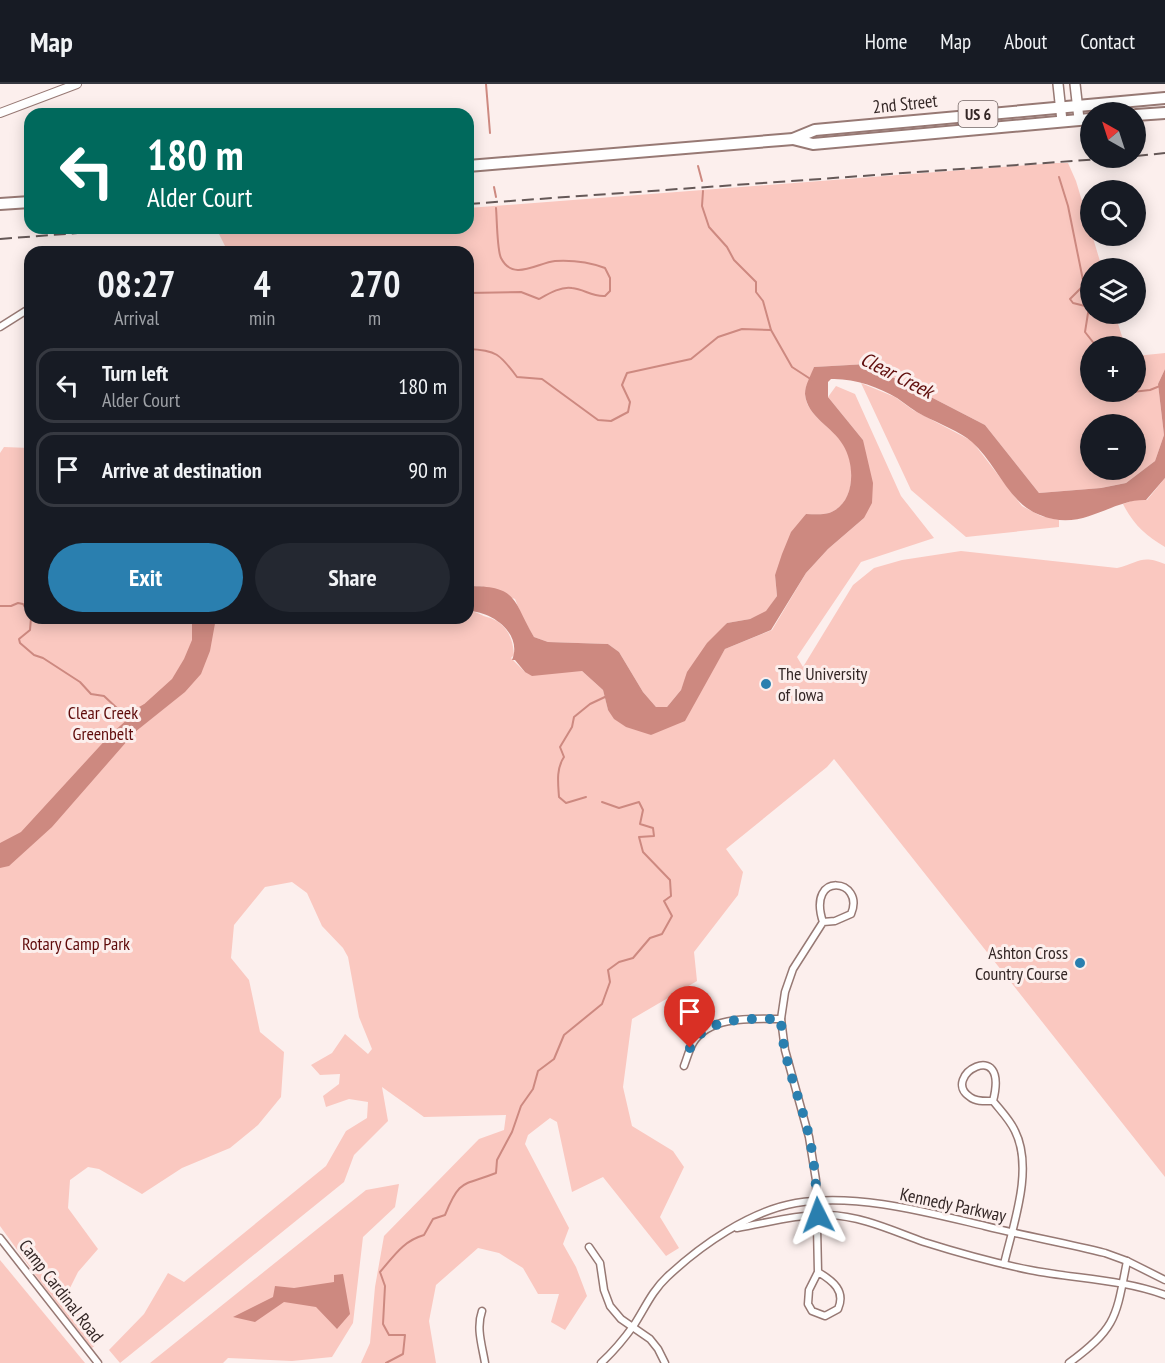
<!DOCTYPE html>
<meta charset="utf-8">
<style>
body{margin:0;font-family:"PT Sans Narrow",sans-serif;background:#242831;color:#f1f3f6;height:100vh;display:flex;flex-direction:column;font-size:22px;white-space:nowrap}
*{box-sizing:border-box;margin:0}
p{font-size:20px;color:#9ea1a6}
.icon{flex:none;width:33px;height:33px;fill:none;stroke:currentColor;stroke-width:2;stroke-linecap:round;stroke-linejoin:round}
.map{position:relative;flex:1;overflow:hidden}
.side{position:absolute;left:24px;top:162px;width:450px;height:378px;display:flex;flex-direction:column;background:#171b24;border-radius:18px;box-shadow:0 3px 15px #0003}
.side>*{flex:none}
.top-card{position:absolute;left:24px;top:24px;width:450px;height:126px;border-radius:18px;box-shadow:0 3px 15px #0003;background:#00695c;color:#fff;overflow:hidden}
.needle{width:39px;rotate:321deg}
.controls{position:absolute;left:1080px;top:18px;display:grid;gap:12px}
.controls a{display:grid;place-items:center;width:66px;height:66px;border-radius:50%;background:#171b24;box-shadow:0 3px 15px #0003;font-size:30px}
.pin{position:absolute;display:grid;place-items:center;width:51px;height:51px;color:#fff;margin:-62px -26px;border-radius:50% 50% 50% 0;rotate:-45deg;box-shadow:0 0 6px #0007}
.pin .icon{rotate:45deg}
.me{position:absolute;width:66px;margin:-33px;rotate:357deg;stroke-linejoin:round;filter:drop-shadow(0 0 4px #0008)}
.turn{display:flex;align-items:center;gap:21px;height:126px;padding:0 24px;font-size:27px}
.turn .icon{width:78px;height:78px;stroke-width:2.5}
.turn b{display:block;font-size:42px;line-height:51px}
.eta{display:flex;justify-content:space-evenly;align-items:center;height:102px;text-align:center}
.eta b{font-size:36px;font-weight:700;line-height:42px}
.button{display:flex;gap:12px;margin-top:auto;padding:12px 24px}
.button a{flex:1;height:69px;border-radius:36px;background:#2a7faf;color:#fff;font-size:24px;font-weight:700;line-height:69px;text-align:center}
.button a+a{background:#242831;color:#f1f3f6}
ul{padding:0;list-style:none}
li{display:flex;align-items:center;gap:18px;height:75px;margin:0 12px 9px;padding:0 12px;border:3px solid #363941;border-radius:18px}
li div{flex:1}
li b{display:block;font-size:22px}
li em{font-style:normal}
header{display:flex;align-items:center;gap:36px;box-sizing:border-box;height:84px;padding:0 30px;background:#171b24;border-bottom:2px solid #363941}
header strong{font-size:28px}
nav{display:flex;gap:33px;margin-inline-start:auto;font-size:21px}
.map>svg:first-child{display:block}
.green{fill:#fac8c0;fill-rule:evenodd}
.water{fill:#cd8980}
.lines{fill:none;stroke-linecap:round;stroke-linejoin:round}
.stream{stroke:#cd8980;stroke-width:2}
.minor-casing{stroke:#977974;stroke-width:9}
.tertiary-casing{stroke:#977974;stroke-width:10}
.secondary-casing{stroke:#977974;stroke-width:12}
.primary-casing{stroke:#977974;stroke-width:14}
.minor{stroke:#fff;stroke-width:6}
.tertiary{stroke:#fff;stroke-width:8}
.secondary{stroke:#fff;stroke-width:9}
.primary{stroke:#fff;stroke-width:10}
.rail{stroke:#655857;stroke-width:2;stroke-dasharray:12 6;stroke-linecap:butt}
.route{stroke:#2a7faf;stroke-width:10;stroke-dasharray:0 18}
.poi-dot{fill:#2a7faf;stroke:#fcefed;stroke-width:2}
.labels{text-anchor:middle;stroke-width:6;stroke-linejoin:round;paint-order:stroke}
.shield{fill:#fcefed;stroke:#706362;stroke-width:1.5}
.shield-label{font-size:16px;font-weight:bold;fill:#342726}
.street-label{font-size:18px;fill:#342726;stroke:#fcefed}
.poi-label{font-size:18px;fill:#342726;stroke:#fcefed;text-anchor:start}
.park-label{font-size:18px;fill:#5f0c0b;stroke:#fcefed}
.water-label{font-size:20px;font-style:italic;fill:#600e0c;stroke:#fcefed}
</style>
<header>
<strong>Map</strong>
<nav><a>Home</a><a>Map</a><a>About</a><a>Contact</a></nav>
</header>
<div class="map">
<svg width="1165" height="1279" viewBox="0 0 1165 1279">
<rect width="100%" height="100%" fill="#fcefed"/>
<g class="green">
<path d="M1055 79H1068L1076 97 1102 184H1090V230H1115L1125 262H1090V308H1136V272L1165 269V285L1158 300 1164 351 1155 377 1126 399 1101 404 1039 409 985 341 867 280 814 283C812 291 805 302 805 310 806 332 834 344 844 361 856 382 855 420 829 429 822 431 813 430 806 430L775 491 777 512 766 528 750 535 727 539 688 588 681 606 667 623H656L643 608 619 568 608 560 548 558 534 553 522 533 515 515 481 502H468V168H228L216 144H468V124ZM1090 340H1136V386H1090Z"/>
<polygon points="861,299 895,313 913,326 972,357 1022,422 1041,432 1059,436 1059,443 966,453 911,406"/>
<path d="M836 302 855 310 901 412 934 454 861 478 797 573 803 583 853 501 874 484 902 476 961 467 1117 484C1139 479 1141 470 1165 480V1093L834 675 827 683 726 765 743 788 738 811 694 868 697 897 632 935 623 1003 632 1042 673 1067 684 1083 660 1133 679 1164 666 1172 603 1093 572 1108 557 1038 550 1034 528 1051 525 1060 569 1144 563 1160 576 1183 587 1212 565 1246 551 1238 559 1210H538L523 1184 499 1169 478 1164 436 1201 429 1237 436 1279H361L370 1259 375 1203 384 1152 479 1055 504 1046 506 1031 424 1033 382 1003 388 1037 354 1071 344 1098 120 1279 109 1266 144 1230 168 1189 184 1198 326 1082 346 1047 367 1034 368 1018 349 1015 326 1023 323 1012 339 1000 340 990 320 991 311 981 332 969 345 950 368 970 372 965 359 933 348 873 343 864 322 842 307 809 292 798 265 803 234 841 231 874 249 896 260 948 284 968 281 1013 258 1041 230 1064 182 1084 142 1110 99 1085 88 1083 70 1096 68 1124 98 1165 78 1188 66 1212 101 1256 92 1264 39 1196 0 1142V369L4 363 30 364V534H468V527C476 527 480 531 487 533 505 538 513 552 514 571L511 574 525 588 582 587 603 606 608 626 651 651 716 580 725 565 772 546 806 489 828 465 864 434 863 356 828 313Z"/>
<path d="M1165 394V463C1146 452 1133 440 1123 420L1134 416H1147Z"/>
<polygon points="399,1100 395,1123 363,1153 353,1239 332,1273 292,1277 228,1274 223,1279 150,1279 366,1106"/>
<polygon points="0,1176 85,1279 0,1279"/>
</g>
<g class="water">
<path d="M867 280 985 341 1039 409 1101 404 1126 399 1155 377 1164 351 1158 300 1165 285V394L1146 416C1110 415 1083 449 1040 431 1008 419 997 380 972 358 961 348 938 339 924 332 914 327 906 320 897 314 879 303 853 294 831 295L828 298V313L863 356 873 399 872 419 864 434 828 465 806 489 771 546 725 565 685 637 651 651 626 643 614 635 608 626 603 606 582 587 532 592 525 588 515 576H512C523 550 492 527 468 527V502C519 502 512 516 534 553L548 558 608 560 619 568 643 608 656 623H667L681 606 687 588 707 559 727 539 750 535 766 527 777 512 775 491 782 470 791 448 806 430C813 430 822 431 829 429 855 420 856 382 843 361 833 343 807 333 805 310 805 301 811 291 814 283Z"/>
<polygon points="192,534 216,534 210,567 201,590 185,608 135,648 52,743 9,782 0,784 0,759 21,748 110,651 172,595 184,575 192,556"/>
<polygon points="343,1190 350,1230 337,1245 316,1223 284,1218 255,1238 233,1233 273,1213 275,1202 294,1204 334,1198 334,1191"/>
</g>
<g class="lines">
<g class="stream">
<polyline points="486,0 490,49"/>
<polyline points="698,82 702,97"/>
<polyline points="1059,93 1068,122 1084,201 1070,215 1073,219 1089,223 1085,248 1096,262"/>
<polyline points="494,103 496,113"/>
<polyline points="703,107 702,122 709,143 727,163 734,176 756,198 756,208 763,217 771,246"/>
<path d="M468 209 521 208 539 215C548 210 561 202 572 204 584 205 592 213 605 212L610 207V194L605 184C589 178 572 176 555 177 537 179 513 198 501 174 497 166 497 135 496 124"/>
<path d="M468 265C496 266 500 270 517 293L542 295 598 336 611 337 628 328 630 318 622 301 627 289 691 275 718 253 742 245 771 246 792 283 812 296"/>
<polyline points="1132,308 1150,306 1165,300"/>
<polyline points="0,522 11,522 18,519 23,520 30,531"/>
<polyline points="31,534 30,546 19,555 20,559 34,571 43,574 80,598 91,610 104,612 119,626 130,629 145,621"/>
<path d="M586 713 566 719 559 713C558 699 556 685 564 673L560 663 572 643 574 633 590 620 607 612"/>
<path d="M386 1279 403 1270 405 1251H389L383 1240 385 1202 380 1188C394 1172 403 1157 424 1151L433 1135 445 1131C460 1094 463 1102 496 1089L497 1076 512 1048 521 1022 533 1005 538 987 554 975 564 951 602 920 610 898 608 886 619 878 633 874 650 854 662 850 672 832 664 817 671 812 670 796 643 768 639 753 654 752 653 744 640 740 643 726 639 718 619 724 602 718"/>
</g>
<g class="minor-casing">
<g id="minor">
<polyline points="0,243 27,226"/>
<path d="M684 982C687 974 689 966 693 959 710 931 753 935 781 935"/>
<path d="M993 1017C986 1017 976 1018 970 1013 939 993 1010 951 993 1017 1001 1027 1010 1036 1015 1047 1034 1085 1013 1141 1004 1180"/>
<path d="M737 1144C767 1139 797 1130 828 1131 862 1132 893 1147 924 1158 959 1169 995 1179 1030 1186 1076 1195 1121 1195 1165 1211"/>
<polyline points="0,1154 98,1279"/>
<polyline points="589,1163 600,1179 604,1206 610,1222 621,1235 650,1255 658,1265 665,1279"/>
<path d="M818 1188C833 1197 846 1207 838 1225L825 1232 812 1227 808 1220 809 1206 818 1188 816 1096 809 1053 785 966 781 935 785 908 793 885 823 838 835 837 851 830C866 795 806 786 823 838"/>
<path d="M482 1227C476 1244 482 1261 485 1279"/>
<path d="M601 1279C613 1268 624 1255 634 1241 645 1224 652 1207 667 1193 701 1161 750 1127 796 1119 857 1109 926 1128 985 1142 1025 1152 1065 1159 1105 1169L1127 1177 1165 1196"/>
<path d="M1069 1279C1117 1244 1116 1233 1127 1177"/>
</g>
</g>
<g class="tertiary-casing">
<polyline id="tertiary" points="0,29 77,0"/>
</g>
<g class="secondary-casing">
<g id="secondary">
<polyline points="1058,0 1062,37"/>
<polyline points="1075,0 1079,35"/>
</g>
</g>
<g class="primary-casing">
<g id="primary">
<polyline points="1136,31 1165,29"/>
<polyline points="793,55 813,60 1090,35"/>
<polyline points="468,82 781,56 793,55 815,46 1165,14"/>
<polyline points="0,120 30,118"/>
</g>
</g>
<use href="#minor" class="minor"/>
<use href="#tertiary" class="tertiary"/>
<use href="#secondary" class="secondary"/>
<use href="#primary" class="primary"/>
<g class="rail">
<polyline points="1136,72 1165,69"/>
<polyline points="468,120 1115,74"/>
<polyline points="0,155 142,144"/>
</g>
</g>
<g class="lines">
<path class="route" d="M690 964C706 931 751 935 781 935 782 975 800 1013 809 1052 815 1078 816 1105 818 1131"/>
</g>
<g class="poi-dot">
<circle cx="766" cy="600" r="6"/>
<circle cx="1080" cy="879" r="6"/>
</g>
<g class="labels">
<rect class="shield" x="958.5" y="17" width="39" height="26" rx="4.5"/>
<g class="shield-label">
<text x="978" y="36">US 6</text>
</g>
<g class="street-label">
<text transform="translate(905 20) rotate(-6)" y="6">2nd Street</text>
<text transform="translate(953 1121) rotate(12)" y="6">Kennedy Parkway</text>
<text transform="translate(61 1207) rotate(52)" y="6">Camp Cardinal Road</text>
</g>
<g class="poi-label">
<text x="778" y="596">The University<tspan x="778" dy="21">of Iowa</tspan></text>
<text x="1068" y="875" text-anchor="end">Ashton Cross<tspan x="1068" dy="21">Country Course</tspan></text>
</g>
<g class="park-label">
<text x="103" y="635">Clear Creek<tspan x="103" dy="21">Greenbelt</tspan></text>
<text x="76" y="866">Rotary Camp Park</text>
</g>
<g class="water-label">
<text transform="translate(897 291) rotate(27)" y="7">Clear Creek</text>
</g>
</g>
</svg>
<div class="controls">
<a><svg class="needle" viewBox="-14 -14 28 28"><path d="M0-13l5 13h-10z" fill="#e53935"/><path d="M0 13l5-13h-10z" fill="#9ea1a6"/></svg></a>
<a><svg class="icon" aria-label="search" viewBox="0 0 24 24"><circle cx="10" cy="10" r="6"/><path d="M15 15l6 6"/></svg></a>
<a><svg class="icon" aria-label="layers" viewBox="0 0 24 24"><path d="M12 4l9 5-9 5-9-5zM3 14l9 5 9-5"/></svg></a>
<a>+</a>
<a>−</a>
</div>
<div class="pin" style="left:690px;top:964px;background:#d93025"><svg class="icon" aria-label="arrive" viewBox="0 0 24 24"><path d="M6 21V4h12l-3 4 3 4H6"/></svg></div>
<svg class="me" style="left:818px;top:1131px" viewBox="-20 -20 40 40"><path d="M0-17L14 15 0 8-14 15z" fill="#2a7faf" stroke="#fff" stroke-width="4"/></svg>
<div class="top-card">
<div class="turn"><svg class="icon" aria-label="left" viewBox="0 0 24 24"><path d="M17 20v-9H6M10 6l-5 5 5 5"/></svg><div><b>180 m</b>Alder Court</div></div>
</div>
<section class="side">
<div class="eta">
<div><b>08:27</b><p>Arrival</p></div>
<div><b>4</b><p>min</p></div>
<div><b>270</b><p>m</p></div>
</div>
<ul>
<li><svg class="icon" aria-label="left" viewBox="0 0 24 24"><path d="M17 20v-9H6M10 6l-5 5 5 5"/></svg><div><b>Turn left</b><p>Alder Court</p></div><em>180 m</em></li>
<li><svg class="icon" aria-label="arrive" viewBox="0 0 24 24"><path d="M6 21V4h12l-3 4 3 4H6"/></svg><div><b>Arrive at destination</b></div><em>90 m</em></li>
</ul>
<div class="button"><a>Exit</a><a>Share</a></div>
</section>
</div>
